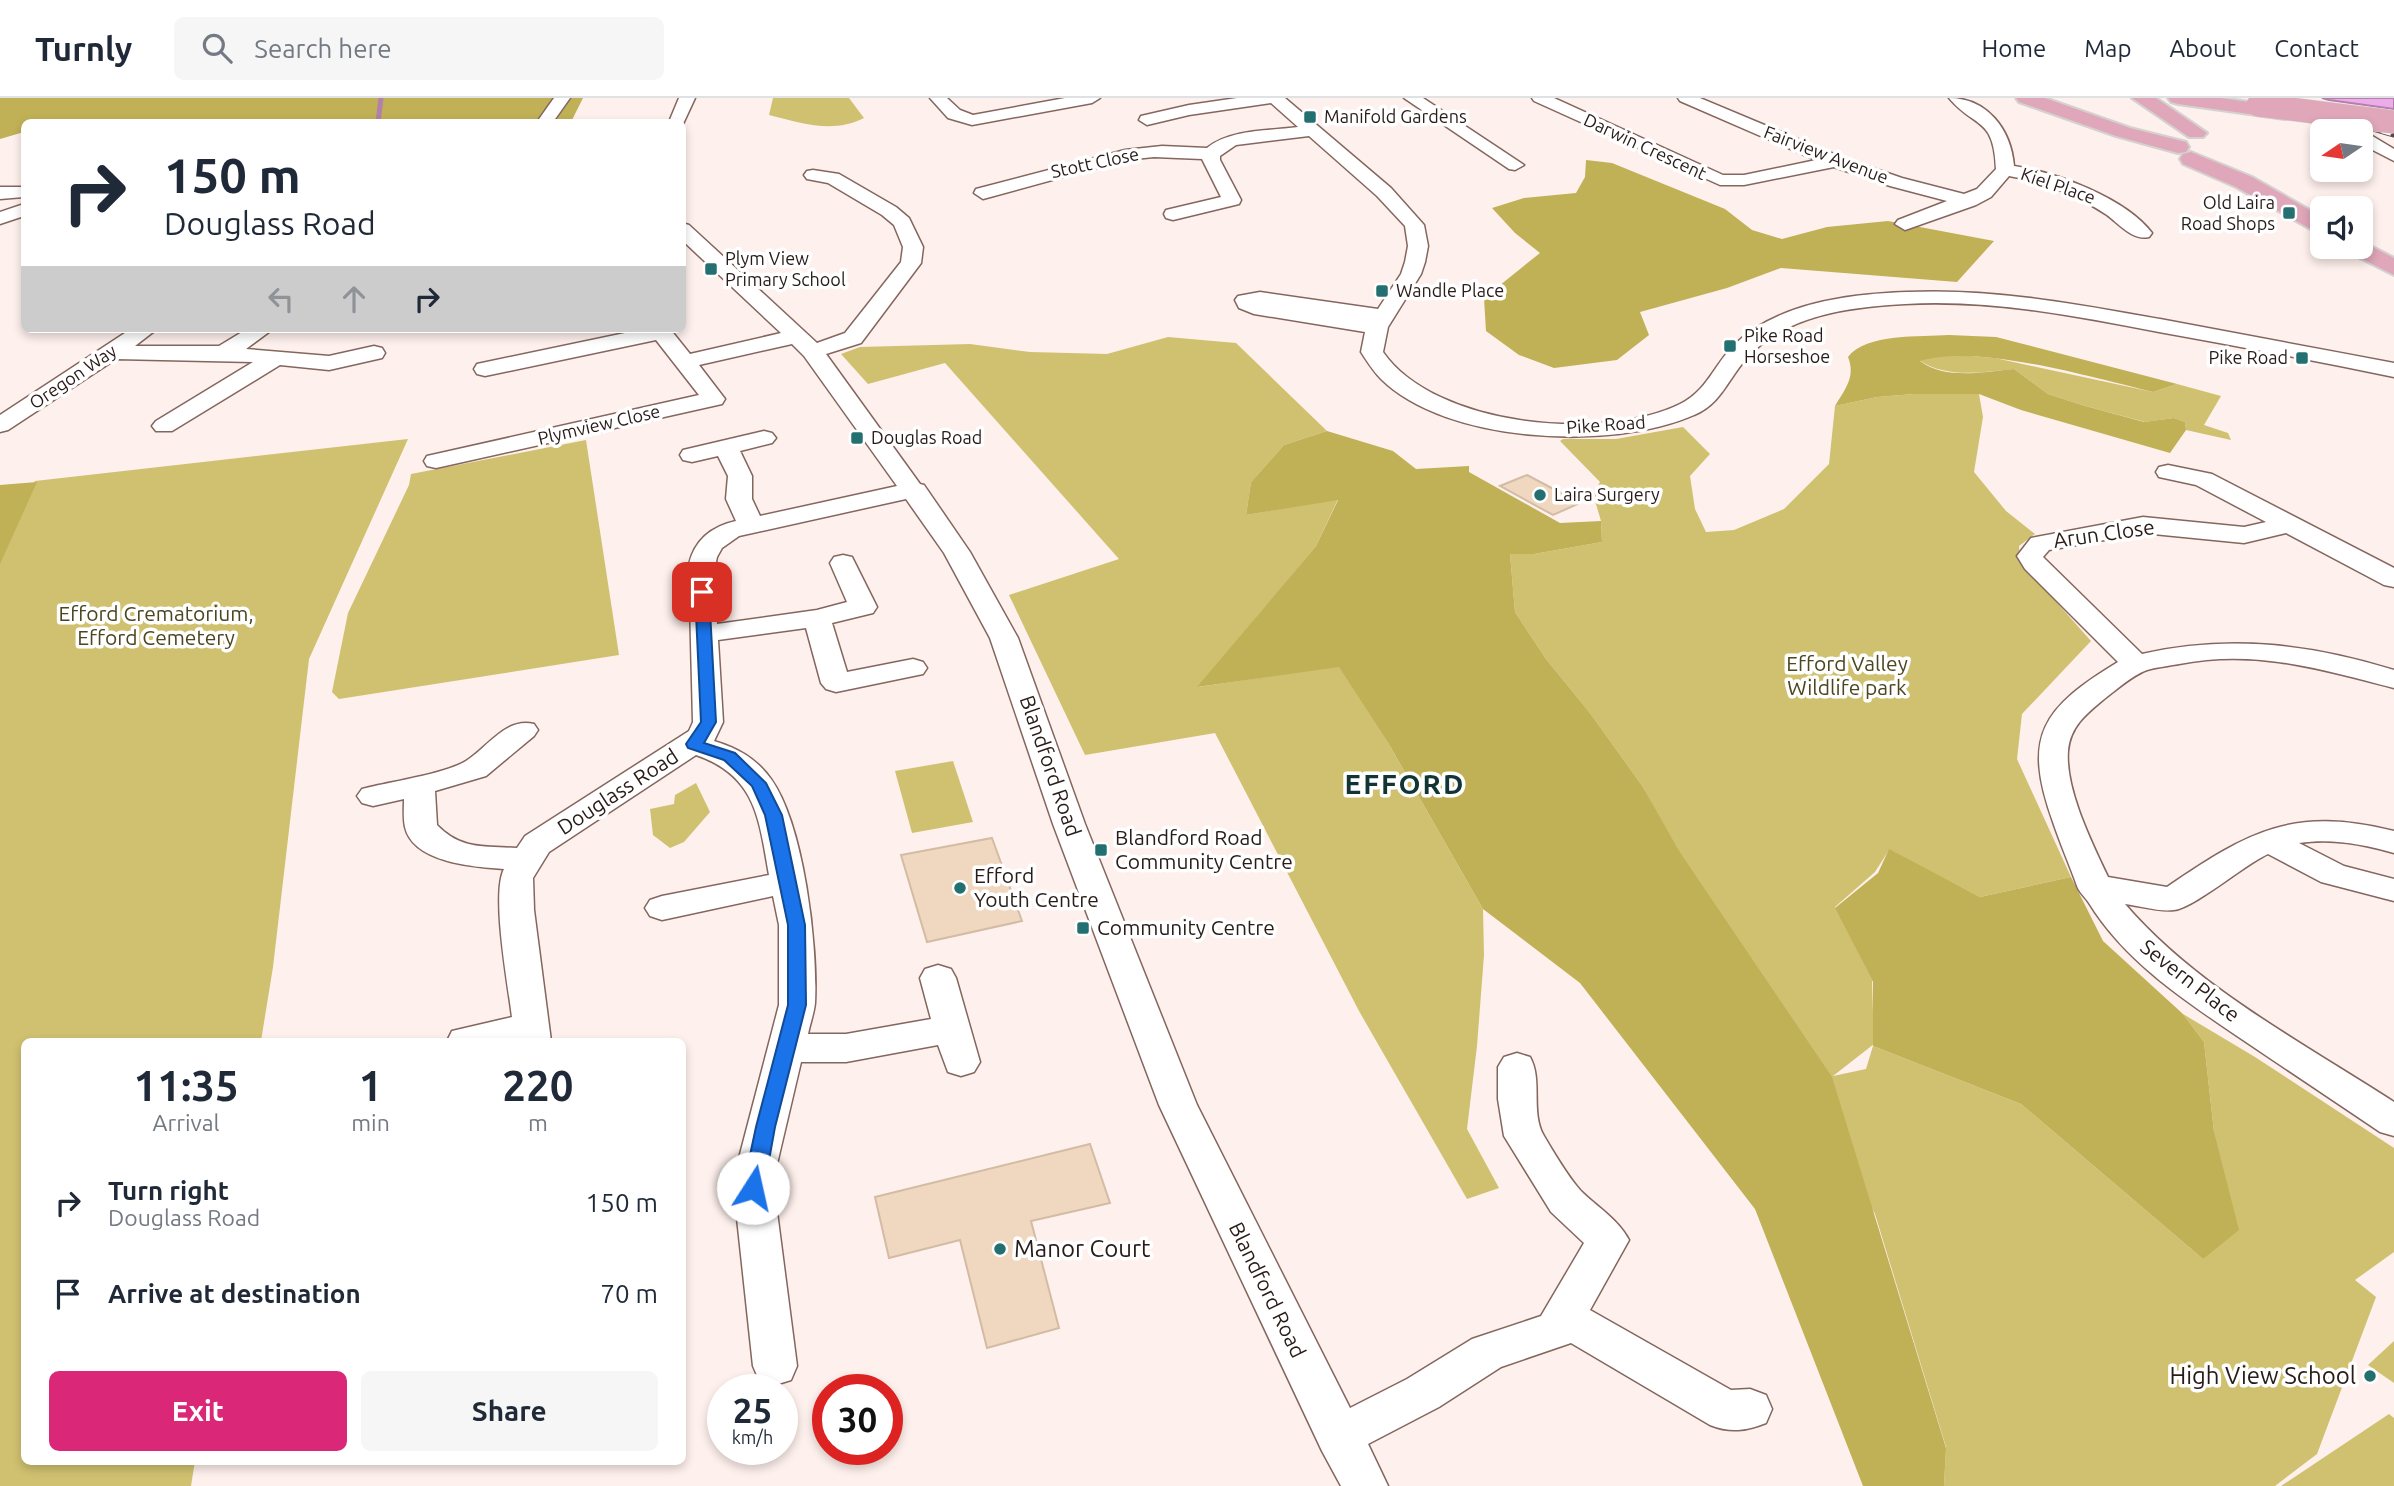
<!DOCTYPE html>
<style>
body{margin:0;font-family:Ubuntu,sans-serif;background:#f6f6f7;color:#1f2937;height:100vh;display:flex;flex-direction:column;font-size:26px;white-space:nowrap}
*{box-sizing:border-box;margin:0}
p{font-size:23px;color:#747a83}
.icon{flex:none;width:38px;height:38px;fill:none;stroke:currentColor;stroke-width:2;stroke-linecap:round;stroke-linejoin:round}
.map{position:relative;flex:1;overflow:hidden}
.drawer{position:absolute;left:21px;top:940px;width:665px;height:427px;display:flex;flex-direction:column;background:#fff;border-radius:10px;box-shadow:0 4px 10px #0003}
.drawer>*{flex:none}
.hud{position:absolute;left:21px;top:21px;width:665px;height:214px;border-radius:10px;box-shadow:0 4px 10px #0003;background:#fff;color:#1f2937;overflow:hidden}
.needle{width:46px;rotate:257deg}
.buttons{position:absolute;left:2310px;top:21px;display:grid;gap:14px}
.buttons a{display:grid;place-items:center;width:63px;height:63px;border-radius:10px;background:#fff;box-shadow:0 4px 10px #0003;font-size:35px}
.speed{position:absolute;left:707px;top:1276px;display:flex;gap:14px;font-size:35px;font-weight:700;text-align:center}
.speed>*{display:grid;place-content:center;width:91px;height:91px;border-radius:50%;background:#fff;box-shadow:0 4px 10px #0003;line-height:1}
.speed small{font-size:18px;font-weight:400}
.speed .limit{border:10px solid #d22;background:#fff;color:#111}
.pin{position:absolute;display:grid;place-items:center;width:60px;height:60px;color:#fff;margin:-30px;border-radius:14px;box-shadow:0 4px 10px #0006}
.me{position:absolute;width:77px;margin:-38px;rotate:10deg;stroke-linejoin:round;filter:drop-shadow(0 0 5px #0008)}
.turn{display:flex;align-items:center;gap:24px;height:147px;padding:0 28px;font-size:32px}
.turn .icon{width:91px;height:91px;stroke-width:2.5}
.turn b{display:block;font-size:49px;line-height:60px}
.lanes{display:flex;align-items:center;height:66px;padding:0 28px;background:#0003;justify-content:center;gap:35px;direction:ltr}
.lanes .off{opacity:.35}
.eta{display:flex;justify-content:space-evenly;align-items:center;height:119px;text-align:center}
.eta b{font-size:42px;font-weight:600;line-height:49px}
.cta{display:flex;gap:14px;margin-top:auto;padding:14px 28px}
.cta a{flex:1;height:80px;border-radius:10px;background:#db2777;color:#fff;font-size:28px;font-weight:600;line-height:80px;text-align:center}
.cta a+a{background:#f6f6f7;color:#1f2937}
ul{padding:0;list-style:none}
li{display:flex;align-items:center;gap:21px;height:91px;padding:0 28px}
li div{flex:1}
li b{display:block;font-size:26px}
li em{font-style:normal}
header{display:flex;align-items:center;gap:42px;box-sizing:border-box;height:98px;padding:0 35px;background:#fff;border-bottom:2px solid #e0e1e3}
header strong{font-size:33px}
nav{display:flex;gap:38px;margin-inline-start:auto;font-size:24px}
.search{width:490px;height:63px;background:#f6f6f7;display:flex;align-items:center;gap:18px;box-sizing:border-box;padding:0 24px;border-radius:10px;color:#747a83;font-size:26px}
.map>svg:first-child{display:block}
.green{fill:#d0c170}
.forest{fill:#c0b056}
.water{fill:#edabea;stroke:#b280ab;stroke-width:2}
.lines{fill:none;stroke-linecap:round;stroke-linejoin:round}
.stream{stroke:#b280ab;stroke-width:5}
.building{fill:#f0d8c0;stroke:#d3bba4;stroke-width:2}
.minor-casing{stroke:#84665e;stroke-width:3}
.major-casing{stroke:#d4d2d1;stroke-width:4}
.minor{fill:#fff;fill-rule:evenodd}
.major{fill:#dfa7b9;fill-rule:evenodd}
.rail-casing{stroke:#544744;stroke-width:5}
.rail{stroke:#fff;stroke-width:3.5;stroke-dasharray:10;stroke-linecap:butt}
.major-bridge-casing{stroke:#d4d2d1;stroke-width:24;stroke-linecap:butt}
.major-bridge{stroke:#dfa7b9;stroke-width:23}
.route{fill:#1a73e8;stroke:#114b97;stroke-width:2}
.poi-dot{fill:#247071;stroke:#fff;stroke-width:2.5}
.labels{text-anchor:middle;stroke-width:7;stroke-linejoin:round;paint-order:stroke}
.far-poi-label{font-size:18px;fill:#281c19;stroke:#fff;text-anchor:start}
.far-street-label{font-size:18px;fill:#281c19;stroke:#fff}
.street-label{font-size:21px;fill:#281c19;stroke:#fff}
.park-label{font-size:21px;fill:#4c451f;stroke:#fff}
.poi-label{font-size:21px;fill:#281c19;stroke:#fff;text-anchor:start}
.near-poi-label{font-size:24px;fill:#281c19;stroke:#fff;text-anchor:start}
.district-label{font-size:28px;font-weight:bold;letter-spacing:2px;fill:#113535;stroke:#fff}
</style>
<header>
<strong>Turnly</strong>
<div class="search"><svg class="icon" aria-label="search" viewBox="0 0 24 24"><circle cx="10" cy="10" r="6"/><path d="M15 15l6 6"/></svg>Search here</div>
<nav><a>Home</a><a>Map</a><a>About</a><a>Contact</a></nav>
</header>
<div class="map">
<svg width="2394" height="1388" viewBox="0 0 2394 1388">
<rect width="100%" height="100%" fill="#fef0ec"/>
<g class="green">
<path d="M773 0H849L864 20C833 36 801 25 769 17Z"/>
<polygon points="1168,239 1236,245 1327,333 1284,347 1251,384 1246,417 1338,401 1316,448 1198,589 1339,568 1390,648 1483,811 1484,857 1477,948 1467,1031 1499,1090 1467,1101 1359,913 1215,635 1085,657 1009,497 1119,461 945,265 868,286 841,256 860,249 970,246 1030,254 1107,256"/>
<path d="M1944 256 1995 260 2153 294 2177 286 2221 298 2204 327 2228 335 2231 342 2186 332 2185 324 2174 320 2145 324 2082 307 2048 296 2014 271C1983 274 1946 281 1919 262Z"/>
<polygon points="1914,296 1979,296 1983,319 1974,374 2006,413 2035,436 2019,448 2020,463 2091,543 2022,616 2017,661 2071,779 1980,799 1889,752 1875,774 1835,809 1872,882 1874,946 1833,978 1866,971 1873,948 2021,1006 2203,1161 2214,1034 2204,944 2183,916 2255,959 2394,1050 2394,1154 2355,1182 2376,1199 2317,1356 2275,1388 1944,1388 1946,1349 1875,1116 1643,689 1590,615 1546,561 1515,514 1510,456 1534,456 1602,444 1601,423 1593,396 1600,384 1560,343 1563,341 1616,341 1683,329 1710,356 1690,378 1695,411 1706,434 1734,432 1784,411 1829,366 1835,308 1877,299"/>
<polygon points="408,341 309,561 273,869 261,943 24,943 24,1363 195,1363 191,1388 0,1388 0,453 35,383"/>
<polygon points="586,342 619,557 339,601 332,594 348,515 409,387 411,376"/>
<polygon points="953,663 973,724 912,735 895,673"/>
<polygon points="696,685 710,714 684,744 670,750 653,737 650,711 674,706 675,697"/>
<polygon points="2394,1243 2394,1285 2368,1267"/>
<polygon points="2389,1316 2394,1320 2394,1388 2281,1388"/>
</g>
<g class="forest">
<polygon points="0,0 583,0 571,24 24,24 24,34 0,41"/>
<polygon points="1586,62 1612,65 1725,111 1752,132 1782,141 1827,129 1888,123 1994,143 1957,184 1781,170 1727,190 1640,214 1649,237 1617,262 1554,270 1519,257 1486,233 1484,200 1540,155 1515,135 1492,110 1524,100 1576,95 1585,79"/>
<path d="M1949 237 1996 239 2177 286 2153 294C2093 280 1977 245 1920 263 1945 282 1984 274 2014 271L2048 296 2082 307 2144 324 2174 320 2185 324 2186 332 2170 355 2021 312 1979 296H1914L1877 299 1835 308C1845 291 1856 279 1848 259 1866 235 1921 239 1949 237Z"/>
<polygon points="1327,333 1393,353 1416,371 1469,368 1469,374 1560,425 1601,423 1602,444 1534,456 1510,456 1515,514 1546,561 1590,615 1643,689 1679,753 1832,979 1946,1350 1944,1388 1863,1388 1755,1111 1580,885 1483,811 1390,648 1339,569 1197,589 1316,448 1338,402 1246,417 1251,384 1284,347"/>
<polygon points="37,384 0,466 0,387"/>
<polygon points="1889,751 1980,799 2071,779 2103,843 2183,916 2204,944 2214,1034 2239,1132 2203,1161 2021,1006 1873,948 1873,884 1835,810 1878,775"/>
</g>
<polygon class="water" points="2322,0 2394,0 2394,11 2329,2"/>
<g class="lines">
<polyline class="stream" points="378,24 381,0"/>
</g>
<g class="building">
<polygon points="1527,377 1580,405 1553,417 1500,388"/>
<polygon points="992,740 1022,823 927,844 901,757"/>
<polygon points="1090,1046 1110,1105 1031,1123 1059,1230 987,1250 960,1142 889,1160 875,1099"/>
</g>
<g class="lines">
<g class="minor-casing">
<g id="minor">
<polygon points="554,0 570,0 553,24 537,24"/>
<polygon points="679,0 695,0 682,28 682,24 669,24"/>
<polygon points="930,0 947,0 960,12 973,17 1065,0 1100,0 1092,5 972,27 948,20"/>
<path d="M1237 0H1285L1391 90 1424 127 1428 148 1425 164 1421 176 1388 229 1383 254C1435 329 1603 344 1680 306 1707 293 1714 267 1734 247 1778 205 1848 196 1907 194 1992 190 2076 206 2160 221 2238 236 2316 250 2394 265V279C2316 263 2237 248 2159 234 2075 218 1990 201 1905 206 1849 209 1785 217 1746 261 1728 281 1721 306 1694 317 1613 353 1447 346 1381 281 1373 273 1367 263 1361 254L1365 234 1254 216 1239 210 1235 202 1238 198 1260 194 1378 211 1401 176 1405 164 1408 148 1405 128 1377 98 1309 38 1236 47 1220 58V62L1241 102 1239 106 1173 122 1166 120 1164 116 1166 112 1221 99 1202 61 1154 59 1125 62 983 101 974 95 976 91 1125 52 1162 48 1207 50C1230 31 1269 33 1298 29L1271 5 1189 17 1147 27 1139 22 1141 18 1189 7Z"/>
<polygon points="1404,0 1423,0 1524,67 1515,72 1509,71"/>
<path d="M1532 0H1554L1723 77H1744L1816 62 1680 3 1678 0H1700L1841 59 1902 80 1964 96 1977 91 1996 71C1994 18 1975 31 1949 0 1987 0 2011 31 2014 68 2055 74 2126 100 2152 135L2149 139C2133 143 2119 126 2107 117 2077 97 2044 84 2009 78L1991 99 1976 107 1905 132 1895 126 1898 122 1947 103 1890 88 1834 69 1744 87H1720L1534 3Z"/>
<polygon points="2361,35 2369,36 2394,51 2394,63 2361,46"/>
<path d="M813 72 839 76 896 109 909 120 923 149 921 165 861 245 826 256 920 386 924 387 970 454 1018 540 1085 726 1197 1007 1350 1310 1407 1281 1472 1241 1541 1218 1584 1145 1551 1114 1504 1038 1498 1001V969L1504 959 1517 955 1530 959C1543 982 1530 1014 1544 1038 1554 1055 1567 1077 1580 1092 1597 1109 1618 1121 1629 1142L1590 1212 1731 1292 1750 1291 1766 1297 1772 1311 1766 1325C1746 1333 1730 1335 1710 1327L1571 1245 1501 1269 1439 1309 1368 1346 1388 1388H1341L1322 1353 1159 1007 1053 726 990 540 944 455 906 401 739 438 722 450 717 459 714 474 717 526 817 512 847 504 830 465 834 459 843 457 852 459 877 509 873 515 832 525 847 574 913 561 923 564 927 570 923 576 836 594 826 591 821 585 806 530 718 542 723 624 714 643C737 650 756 660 771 681 804 727 818 848 815 905 814 915 810 926 808 936H846L931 921 920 880 925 871 938 867 951 871 956 880 980 964 974 974 961 978 948 974 938 947 846 964H801L773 1083 797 1268 791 1282 775 1287 759 1282 753 1268 733 1083 779 907V827L773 798 662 822 650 818 645 810 650 802 662 798 769 777C759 722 757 678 696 657L549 754 533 780 534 812 551 943H447L452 933 512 919C508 887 491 796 504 771 475 769 413 765 405 729 403 720 404 710 404 701L373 708 362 705 357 698 362 691C388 684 445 676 466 663 488 649 506 619 534 626L538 632 534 638 486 678 435 693 437 727C461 752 485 748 517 750L525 738 689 633 693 624 689 466C695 441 713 428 736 423L726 401 728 378 718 358 692 364 683 362 680 357 683 352 764 333 772 335 776 340 772 345 740 353 752 378V401L760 418 897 388 804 258 792 246 699 267 725 301 722 306 436 370 427 368 424 363 427 358 436 356 699 297 656 242 485 278 477 276 474 271 477 266 644 231H670L690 256 781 235 682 142V125L689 127 817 245 845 235 901 164 903 149 894 127 882 117 828 85 807 81 804 77 807 73Z"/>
<polygon points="0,89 24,89 24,99 0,101"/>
<polygon points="24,106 24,118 0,126 0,114"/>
<polygon points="131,231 157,231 135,248 219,248 247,231 273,231 246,251 329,258 374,248 382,250 385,255 382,260 329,272 280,267 172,333 156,333 152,328 156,323 253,264 116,261 8,332 0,334 0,317"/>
<path d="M2168 367 2212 376 2394 470V489L2384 487 2286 435 2244 445 2143 435 2049 452 2043 459 2045 461 2142 556C2228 536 2310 546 2394 572V590C2320 571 2256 551 2179 566 2169 568 2157 569 2147 572 2131 578 2116 592 2103 602 2086 616 2070 629 2068 653 2065 691 2092 745 2108 779L2167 789C2249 733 2293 708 2394 733V755C2362 746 2332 740 2299 745L2344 768 2394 781V803L2321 784 2268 756C2244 767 2194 810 2174 812 2159 814 2140 808 2125 806 2196 889 2303 945 2394 1004V1038L2380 1034C2337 1005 2295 977 2252 948 2193 908 2127 867 2089 805 2085 799 2079 794 2077 788 2070 768 2060 745 2053 724 2022 638 2042 610 2118 564L2025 471 2017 458 2031 440 2143 419 2244 429 2266 424 2196 387 2159 379 2156 374 2159 369Z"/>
</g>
</g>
<g class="major-casing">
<g id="major">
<polygon points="2016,0 2045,0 2130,30 2186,44 2189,49 2186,54 2178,55 2116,38 2019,4"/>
<polygon points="2132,0 2156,0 2207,35 2203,39 2189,39"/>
<polygon points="2168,0 2221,0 2285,9 2292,11 2295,15 2292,19 2285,21 2178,6 2171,4"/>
<polygon points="2191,54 2252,79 2322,119 2322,135 2314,133 2236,89 2183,66 2180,61 2183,56"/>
<polygon points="2361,143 2394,160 2394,177 2348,154 2345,149 2361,149"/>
</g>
</g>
<use href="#minor" class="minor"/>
<use href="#major" class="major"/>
<g class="rail-casing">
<polyline id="rail" points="2266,0 2394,37"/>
</g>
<use href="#rail" class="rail"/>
<g class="major-bridge-casing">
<polyline id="major-bridge" points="2258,7 2394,24"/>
</g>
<use href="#major-bridge" class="major-bridge"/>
</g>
<polygon class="route" points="702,490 709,494 716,624 704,645 735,655 766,685 782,717 805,827 806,907 775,1029 764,1090 761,1096 753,1098 746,1096 743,1090 756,1029 788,907 788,827 765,717 752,688 724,662 688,650 686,646 701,624 695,494"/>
<g class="poi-dot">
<rect x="1303" y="12" width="14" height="14" rx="3.5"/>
<rect x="2282" y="108" width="14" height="14" rx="3.5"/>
<rect x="704" y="164" width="14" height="14" rx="3.5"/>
<rect x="1375" y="186" width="14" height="14" rx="3.5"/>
<rect x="1723" y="241" width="14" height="14" rx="3.5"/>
<rect x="2295" y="253" width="14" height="14" rx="3.5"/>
<rect x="850" y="333" width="14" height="14" rx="3.5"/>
<circle cx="1540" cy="397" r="7"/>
<rect x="1094" y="745" width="14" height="14" rx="3.5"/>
<circle cx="960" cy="790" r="7"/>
<rect x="1076" y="823" width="14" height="14" rx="3.5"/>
<circle cx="1000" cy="1151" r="7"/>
<circle cx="2370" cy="1278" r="7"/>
</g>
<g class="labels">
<g class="far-poi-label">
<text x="1324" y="25">Manifold Gardens</text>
<text x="2275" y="111" text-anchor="end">Old Laira<tspan x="2275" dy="21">Road Shops</tspan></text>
<text x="725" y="167">Plym View<tspan x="725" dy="21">Primary School</tspan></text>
<text x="1396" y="199">Wandle Place</text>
<text x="1744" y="244">Pike Road<tspan x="1744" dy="21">Horseshoe</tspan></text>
<text x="2288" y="266" text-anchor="end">Pike Road</text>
<text x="871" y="346">Douglas Road</text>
<text x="1554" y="403">Laira Surgery</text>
</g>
<g class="far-street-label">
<text transform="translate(1645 49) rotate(25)" y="6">Darwin Crescent</text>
<text transform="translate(1826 57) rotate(21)" y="6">Fairview Avenue</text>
<text transform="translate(1095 65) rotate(-12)" y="6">Stott Close</text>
<text transform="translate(2058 88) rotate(19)" y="6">Kiel Place</text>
<text transform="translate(73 279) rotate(-34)" y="6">Oregon Way</text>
<text transform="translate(599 327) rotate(-13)" y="6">Plymview Close</text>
<text transform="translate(1606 327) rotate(-4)" y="6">Pike Road</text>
</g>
<g class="street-label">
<text transform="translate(2104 436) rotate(-8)" y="7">Arun Close</text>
<text transform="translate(1050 668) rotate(71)" y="7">Blandford Road</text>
<text transform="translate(618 694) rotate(-33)" y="7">Douglass Road</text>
<text transform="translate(2190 883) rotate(38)" y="7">Severn Place</text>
<text transform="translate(1267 1192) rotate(64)" y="7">Blandford Road</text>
</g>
<g class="park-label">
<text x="156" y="523">Efford Crematorium,<tspan x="156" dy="24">Efford Cemetery</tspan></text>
<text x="1847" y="573">Efford Valley<tspan x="1847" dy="24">Wildlife park</tspan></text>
</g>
<g class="poi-label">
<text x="1115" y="747">Blandford Road<tspan x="1115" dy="24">Community Centre</tspan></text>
<text x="974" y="785">Efford<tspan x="974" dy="24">Youth Centre</tspan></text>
<text x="1097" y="837">Community Centre</text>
</g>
<g class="near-poi-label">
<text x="1014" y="1159">Manor Court</text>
<text x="2356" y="1286" text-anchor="end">High View School</text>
</g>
<g class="district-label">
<text x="1405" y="696">EFFORD</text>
</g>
</g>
</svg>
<div class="buttons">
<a><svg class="needle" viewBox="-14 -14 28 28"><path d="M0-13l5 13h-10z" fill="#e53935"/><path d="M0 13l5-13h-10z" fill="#747a83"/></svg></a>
<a><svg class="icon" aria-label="sound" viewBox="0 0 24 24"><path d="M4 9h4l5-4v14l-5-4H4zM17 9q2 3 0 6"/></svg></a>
</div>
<div class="speed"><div>25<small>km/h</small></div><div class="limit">30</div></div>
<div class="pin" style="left:702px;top:494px;background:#d93025"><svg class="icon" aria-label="arrive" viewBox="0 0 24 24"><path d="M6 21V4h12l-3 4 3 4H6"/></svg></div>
<svg class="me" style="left:753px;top:1090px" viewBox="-20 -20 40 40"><circle r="19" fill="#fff"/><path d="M0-13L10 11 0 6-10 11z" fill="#1a73e8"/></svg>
<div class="hud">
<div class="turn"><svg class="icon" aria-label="right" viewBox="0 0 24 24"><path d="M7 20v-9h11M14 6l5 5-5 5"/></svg><div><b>150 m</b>Douglass Road</div></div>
<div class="lanes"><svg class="icon off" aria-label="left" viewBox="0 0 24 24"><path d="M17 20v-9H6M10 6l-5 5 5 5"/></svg><svg class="icon off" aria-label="ahead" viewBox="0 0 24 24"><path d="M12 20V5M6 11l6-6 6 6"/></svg><svg class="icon" aria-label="right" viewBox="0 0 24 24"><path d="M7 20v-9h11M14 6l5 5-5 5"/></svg></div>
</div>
<section class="drawer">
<div class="eta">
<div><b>11:35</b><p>Arrival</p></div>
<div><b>1</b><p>min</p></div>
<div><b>220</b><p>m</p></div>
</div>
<ul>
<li><svg class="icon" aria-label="right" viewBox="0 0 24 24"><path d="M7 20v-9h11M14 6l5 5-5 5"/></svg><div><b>Turn right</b><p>Douglass Road</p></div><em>150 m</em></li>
<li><svg class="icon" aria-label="arrive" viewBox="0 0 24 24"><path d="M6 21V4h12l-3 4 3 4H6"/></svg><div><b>Arrive at destination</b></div><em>70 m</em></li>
</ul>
<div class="cta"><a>Exit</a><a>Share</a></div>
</section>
</div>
